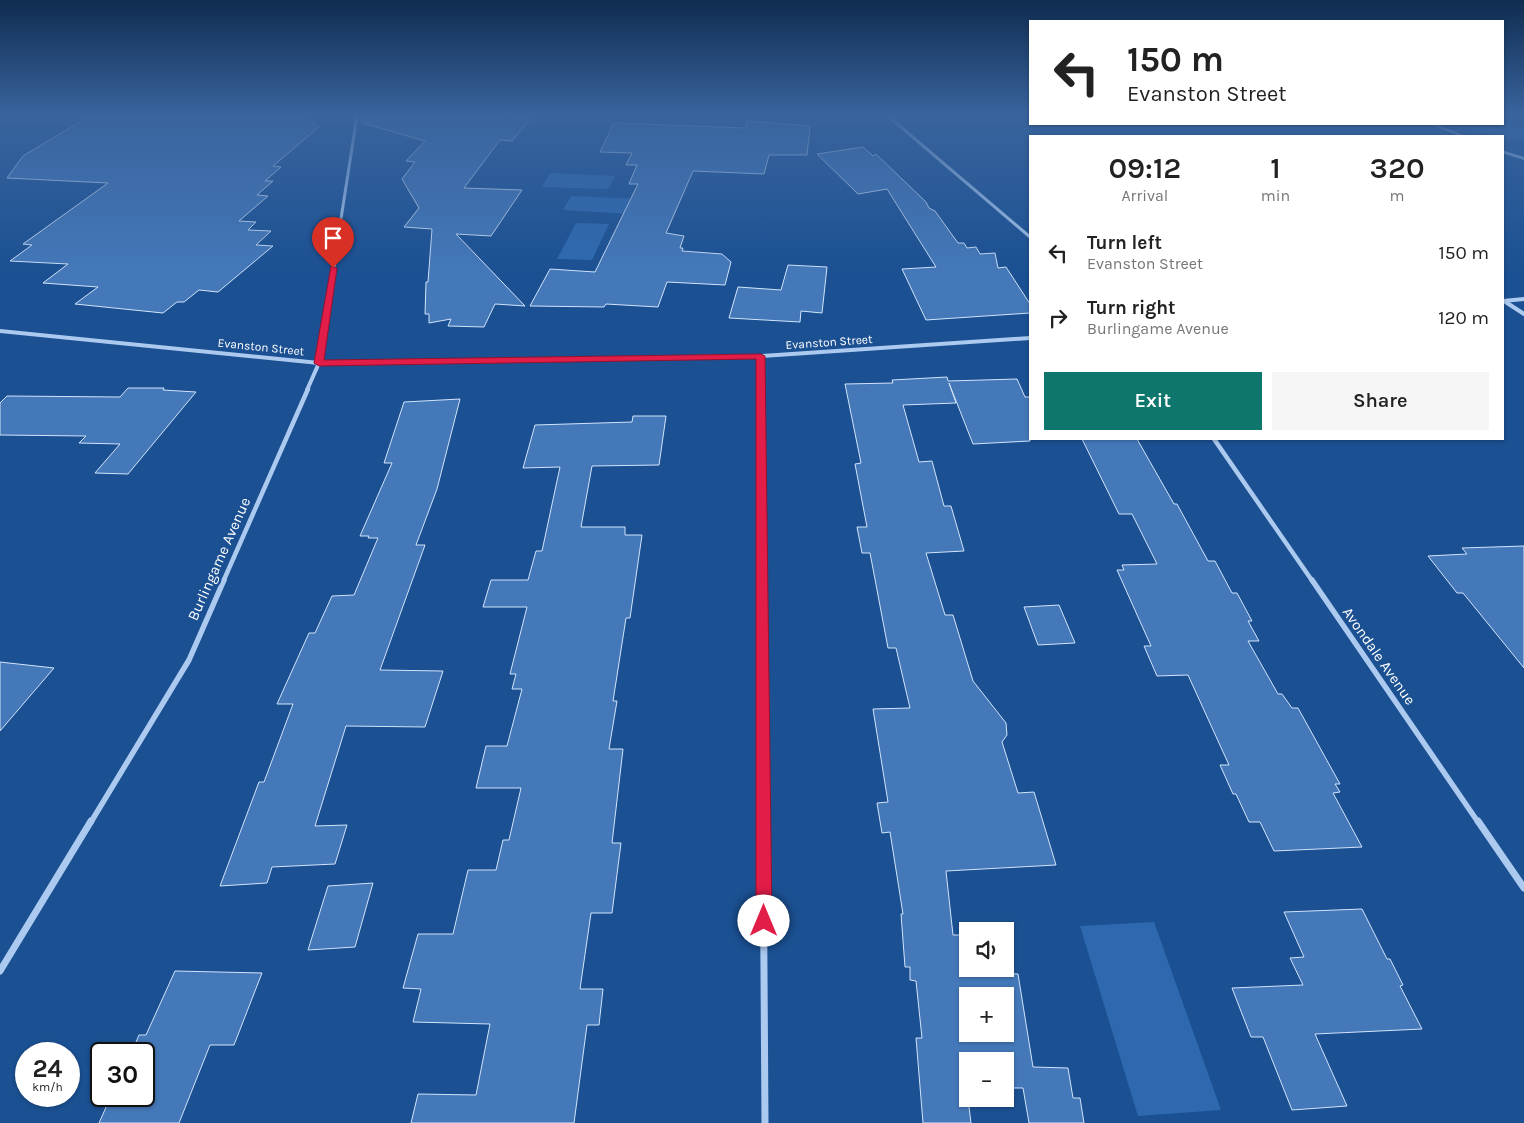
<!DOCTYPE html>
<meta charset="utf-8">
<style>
body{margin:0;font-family:Karla,sans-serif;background:#f6f6f6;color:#222;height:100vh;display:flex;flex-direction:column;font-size:19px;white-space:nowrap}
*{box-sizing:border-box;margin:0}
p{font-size:16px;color:#767676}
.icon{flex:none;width:28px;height:28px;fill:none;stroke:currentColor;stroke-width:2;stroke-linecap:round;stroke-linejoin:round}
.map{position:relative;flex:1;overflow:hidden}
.details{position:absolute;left:1029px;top:135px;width:475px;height:305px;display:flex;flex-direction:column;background:#fff;border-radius:0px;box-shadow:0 1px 4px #0004}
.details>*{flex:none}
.guide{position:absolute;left:1029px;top:20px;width:475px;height:105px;border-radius:0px;box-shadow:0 1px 4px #0004;background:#fff;color:#222;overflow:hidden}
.fabs{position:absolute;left:959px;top:922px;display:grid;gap:10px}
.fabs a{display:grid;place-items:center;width:55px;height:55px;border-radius:0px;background:#fff;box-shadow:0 1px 4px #0004;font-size:25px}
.speed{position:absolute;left:15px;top:1042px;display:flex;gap:10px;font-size:25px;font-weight:700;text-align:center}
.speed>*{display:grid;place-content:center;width:65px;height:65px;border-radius:50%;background:#fff;box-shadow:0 1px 4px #0004;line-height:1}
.speed small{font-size:12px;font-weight:400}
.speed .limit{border:2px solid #111;border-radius:8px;background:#fff;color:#111}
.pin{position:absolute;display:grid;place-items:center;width:42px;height:42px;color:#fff;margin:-51px -21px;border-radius:50% 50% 50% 0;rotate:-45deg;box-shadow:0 0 5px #0007}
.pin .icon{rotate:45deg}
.me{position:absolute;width:55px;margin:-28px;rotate:0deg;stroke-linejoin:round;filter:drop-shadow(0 0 4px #0008)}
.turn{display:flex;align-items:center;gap:18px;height:105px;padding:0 15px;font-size:22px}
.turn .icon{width:65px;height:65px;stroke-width:2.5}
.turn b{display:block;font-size:35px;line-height:42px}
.eta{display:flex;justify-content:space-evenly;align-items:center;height:85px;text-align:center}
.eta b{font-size:30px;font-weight:600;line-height:35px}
.button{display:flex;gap:10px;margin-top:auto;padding:10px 15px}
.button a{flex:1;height:58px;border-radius:0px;background:#0f766e;color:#fff;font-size:20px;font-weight:600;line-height:58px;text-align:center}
.button a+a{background:#f6f6f6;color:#222}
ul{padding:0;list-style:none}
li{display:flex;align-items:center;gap:15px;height:65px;padding:0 15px}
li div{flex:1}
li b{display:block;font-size:19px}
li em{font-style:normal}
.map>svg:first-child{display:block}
.green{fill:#2e69b0}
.building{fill:#4478b9;stroke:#d2e4fa;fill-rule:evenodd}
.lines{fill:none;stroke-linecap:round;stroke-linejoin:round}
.minor-far4{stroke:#accaef;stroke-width:3}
.minor-far3{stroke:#accaef;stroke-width:4}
.minor-far2{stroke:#accaef;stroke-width:4.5}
.minor-far1{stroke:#accaef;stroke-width:5.5}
.minor{stroke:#accaef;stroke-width:7}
.tertiary{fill:#accaef;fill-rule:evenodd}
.route{fill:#e11d48;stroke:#92132f}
.labels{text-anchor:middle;stroke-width:5;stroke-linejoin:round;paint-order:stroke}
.far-street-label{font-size:12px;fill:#fff;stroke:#1b5092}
.street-label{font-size:15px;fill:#fff;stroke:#1b5092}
</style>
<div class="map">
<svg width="1524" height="1123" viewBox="0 0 1524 1123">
<rect width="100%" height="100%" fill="#1b5092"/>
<g class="green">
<polygon points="1524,127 1524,139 1504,140 1502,136 1494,136 1470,128"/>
<polygon points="550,173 615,176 608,189 542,187"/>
<polygon points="571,196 639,199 632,214 563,210"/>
<polygon points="576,223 609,224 592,260 557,259"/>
<polygon points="1154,922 1221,1110 1138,1116 1080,926"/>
</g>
<g class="building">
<polygon points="90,116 303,116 319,127 273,166 281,167 265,181 273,181 257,195 268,196 239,221 256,222 248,230 271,231 256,245 273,246 218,292 199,290 184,302 177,302 163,313 75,304 98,287 43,283 68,264 10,261 32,245 23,244 108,183 7,178 23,156"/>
<polygon points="363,116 533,116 512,141 500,140 464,188 522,190 491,236 456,234 525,306 495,304 484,327 448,326 451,319 429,323 429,314 425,314 426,282 428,282 432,229 404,227 419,208 402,179 415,162 406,161 425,141 362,123"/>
<polygon points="747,121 810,126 807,155 769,155 764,174 693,171 666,233 684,236 680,248 683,248 682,251 722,254 731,262 725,285 667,282 658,307 606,304 604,307 530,306 550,269 595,272 638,184 629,184 637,165 626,165 632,153 600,152 614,123 746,128"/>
<polygon points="863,147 873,156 876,154 926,202 929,208 935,211 958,243 964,243 967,248 976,247 980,254 995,253 998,268 1006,267 1030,304 1030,313 926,320 902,269 936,267 887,189 858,194 817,154"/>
<polygon points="788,265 827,267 822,313 801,311 800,322 729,318 738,287 781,290"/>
<path d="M947 377 948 381 1017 379 1025 397H1030V441L973 444 949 383 956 403 903 405 919 462 932 461 944 506H951L964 551 926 553 945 615H953L973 681 1006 723 1007 735 1002 742 1018 793 1034 792 1056 865 946 871 953 935H968V969H988L989 973 1018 974 1033 1067 1068 1068 1073 1098H1080L1084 1123H1029L1023 1088H1005V1061H968V1099L971 1123H923L916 1038H922L916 981 910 980V967H905L901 914H903L890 832 882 833 877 803 888 802 873 709 910 708 896 648H888L870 553H862L857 527H867L855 464 861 463 845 384 893 383 892 380ZM968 996H1005V1034H968Z"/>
<polygon points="128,388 164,388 163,390 196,392 128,474 95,473 120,444 79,443 86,436 0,435 0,403 7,396 120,397"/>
<polygon points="460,399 437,489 416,545 425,545 380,670 443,671 425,727 346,726 315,826 347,825 335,864 272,867 267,883 220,886 259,782 264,782 293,704 277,704 309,633 315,633 332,596 354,595 378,538 368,538 369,536 360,536 392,463 384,463 404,402"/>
<polygon points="633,416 666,416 659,465 592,466 581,527 625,527 625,535 642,535 630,618 626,618 613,701 617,701 609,749 623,749 612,843 621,843 612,913 591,913 580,989 603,989 599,1025 587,1025 574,1123 411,1123 418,1094 476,1095 490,1024 413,1022 421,989 403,988 418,934 453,934 468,870 496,870 503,840 509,840 521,788 476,788 486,746 507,746 522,689 512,689 516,674 510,674 527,607 483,607 491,580 528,580 536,551 542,551 560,467 523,468 535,425 632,422"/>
<polygon points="1082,439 1137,439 1174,504 1177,504 1208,561 1215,561 1232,593 1237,593 1252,621 1248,621 1259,641 1248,641 1278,694 1282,694 1292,708 1298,708 1340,784 1335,784 1340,792 1333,793 1362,847 1274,851 1260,822 1249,822 1236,794 1233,794 1220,765 1229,765 1188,675 1157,676 1144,646 1151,646 1117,570 1124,570 1122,565 1157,564 1132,514 1119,514"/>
<polygon points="1524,546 1524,668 1463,593 1457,593 1428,556 1467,554 1462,548"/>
<polygon points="1059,605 1075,643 1038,645 1024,607"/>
<polygon points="0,662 54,668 0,731"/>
<polygon points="373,883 355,947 308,950 328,886"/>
<polygon points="1362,909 1387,959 1390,959 1403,985 1400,986 1422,1029 1315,1034 1347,1106 1292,1110 1263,1037 1251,1037 1232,988 1303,985 1290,958 1304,957 1284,912"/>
<polygon points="175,971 262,973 234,1045 210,1045 179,1123 99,1123 111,1096 144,1096 144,1054 131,1054 139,1035 146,1035"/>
</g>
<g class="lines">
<g class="minor-far4">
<polyline points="888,116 1030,237"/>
<polyline points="338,238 357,116"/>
</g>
<g class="minor-far3">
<polyline points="1503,301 1524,299"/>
<polyline points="1504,301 1524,314"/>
<polyline points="0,331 319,363 761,356 1030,338"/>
<polyline points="761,356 761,390"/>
<polyline points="307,390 319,363 338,237"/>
</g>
<g class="minor-far2">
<polyline points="761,389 762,582"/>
<polyline points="1214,439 1313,582"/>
<polyline points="223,582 308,389"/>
</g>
<g class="minor-far1">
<polyline points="762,580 763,822"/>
<polyline points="1312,580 1478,822"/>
<polyline points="91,822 189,660 224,580"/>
</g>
<g class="minor">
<polyline points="763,821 765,1123"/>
<polyline points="1478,821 1524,888"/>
<polyline points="0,971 91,821"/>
</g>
<g class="tertiary">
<polygon points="1429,124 1435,124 1466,136 1460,136"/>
<polygon points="1502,150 1524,157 1524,160 1502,153"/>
</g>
</g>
<linearGradient id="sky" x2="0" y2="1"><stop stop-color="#0f2c50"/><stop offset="0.42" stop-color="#39649d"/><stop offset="1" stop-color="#39649d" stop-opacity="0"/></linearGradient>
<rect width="1524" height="273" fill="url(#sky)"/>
<polygon class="route" points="331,266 337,268 324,360 761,354 765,356 772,921 769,926 764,929 758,926 756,921 756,359 319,366 314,363"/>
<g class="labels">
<g class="far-street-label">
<text transform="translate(829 342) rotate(-4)" y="4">Evanston Street</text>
<text transform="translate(261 347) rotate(6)" y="4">Evanston Street</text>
</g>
<g class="street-label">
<text transform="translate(219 559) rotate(-66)" y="5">Burlingame Avenue</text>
<text transform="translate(1379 656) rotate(55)" y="5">Avondale Avenue</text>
</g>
</g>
</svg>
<div class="fabs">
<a><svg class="icon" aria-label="sound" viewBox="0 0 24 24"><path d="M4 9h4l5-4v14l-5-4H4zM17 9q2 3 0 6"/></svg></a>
<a>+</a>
<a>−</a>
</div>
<div class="speed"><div>24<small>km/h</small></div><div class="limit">30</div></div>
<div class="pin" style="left:333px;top:268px;background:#d93025"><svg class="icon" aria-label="arrive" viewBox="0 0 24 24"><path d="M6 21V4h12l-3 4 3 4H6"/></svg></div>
<svg class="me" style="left:764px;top:921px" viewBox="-20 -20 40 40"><circle r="19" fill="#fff"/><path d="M0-13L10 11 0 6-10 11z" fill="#e11d48"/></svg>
<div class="guide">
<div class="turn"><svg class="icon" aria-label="left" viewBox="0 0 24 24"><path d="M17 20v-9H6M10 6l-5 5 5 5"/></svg><div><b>150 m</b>Evanston Street</div></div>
</div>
<section class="details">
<div class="eta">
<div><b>09:12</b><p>Arrival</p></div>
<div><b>1</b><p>min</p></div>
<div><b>320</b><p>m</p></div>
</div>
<ul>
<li><svg class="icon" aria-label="left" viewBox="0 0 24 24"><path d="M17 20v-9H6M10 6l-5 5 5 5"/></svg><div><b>Turn left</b><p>Evanston Street</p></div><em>150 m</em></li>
<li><svg class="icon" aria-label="right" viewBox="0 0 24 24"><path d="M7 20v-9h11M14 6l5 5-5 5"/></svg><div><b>Turn right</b><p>Burlingame Avenue</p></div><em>120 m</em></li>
</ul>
<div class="button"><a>Exit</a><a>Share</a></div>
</section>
</div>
